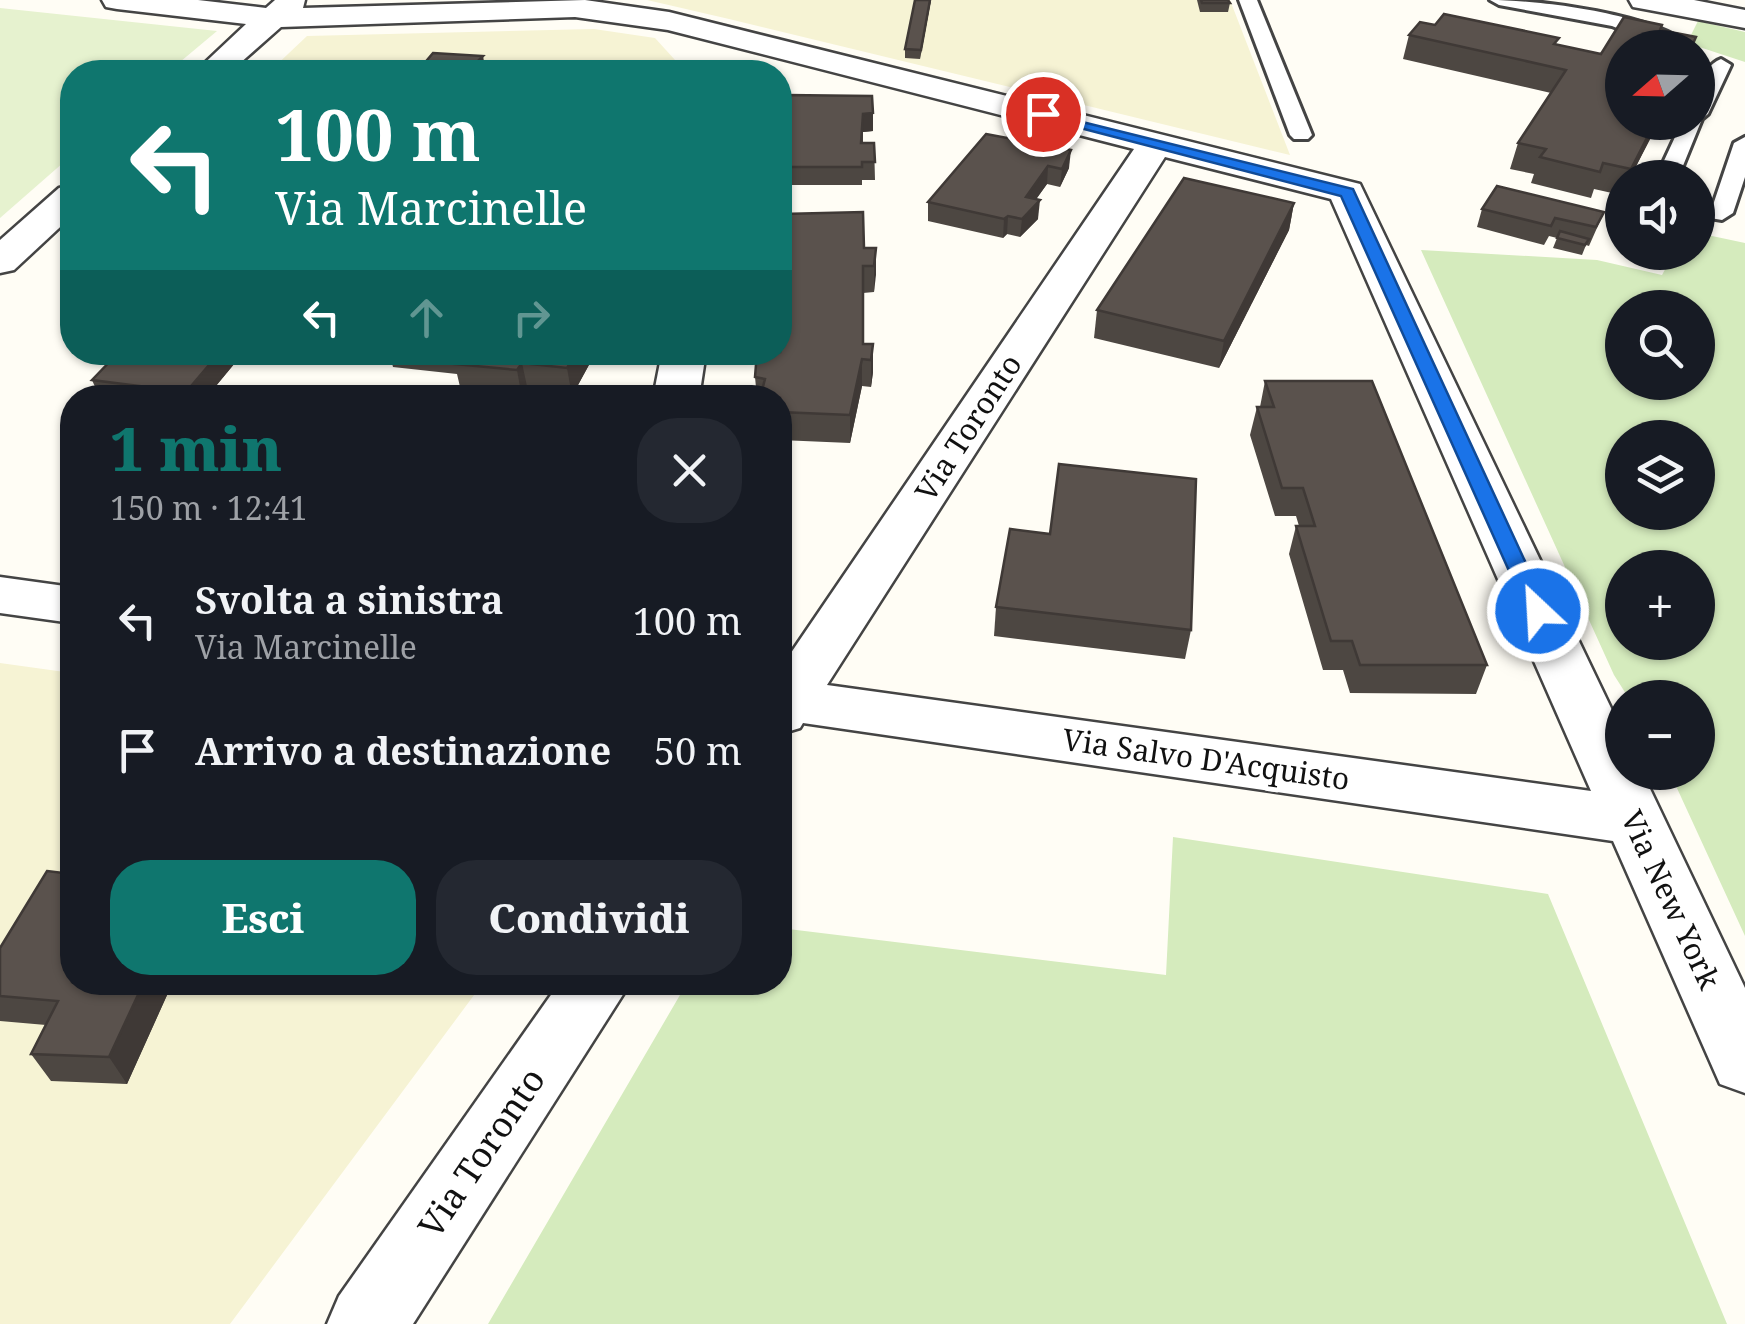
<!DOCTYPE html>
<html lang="it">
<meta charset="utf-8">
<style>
body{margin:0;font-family:"Noto Serif",serif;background:#242831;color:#f1f3f6;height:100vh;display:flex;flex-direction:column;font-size:38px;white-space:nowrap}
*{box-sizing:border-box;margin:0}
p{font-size:32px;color:#9ea1a6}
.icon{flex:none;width:55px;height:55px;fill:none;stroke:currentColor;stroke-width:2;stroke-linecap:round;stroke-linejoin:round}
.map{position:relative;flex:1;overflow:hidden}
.panel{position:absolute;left:60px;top:385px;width:732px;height:610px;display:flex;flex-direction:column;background:#171b24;border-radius:40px;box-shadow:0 2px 8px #0004}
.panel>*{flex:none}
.hud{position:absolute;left:60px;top:60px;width:732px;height:305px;border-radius:40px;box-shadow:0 2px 8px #0004;background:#0f766e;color:#fff;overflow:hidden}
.needle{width:65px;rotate:250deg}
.fabs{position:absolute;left:1605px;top:30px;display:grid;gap:20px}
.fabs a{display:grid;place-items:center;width:110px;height:110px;border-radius:50%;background:#171b24;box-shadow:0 2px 8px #0004;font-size:50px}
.pin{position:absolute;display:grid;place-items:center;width:85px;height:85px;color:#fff;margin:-42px;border:5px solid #fff;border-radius:50%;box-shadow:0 2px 10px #0007}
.me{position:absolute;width:110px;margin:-55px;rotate:335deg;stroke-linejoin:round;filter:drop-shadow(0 0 8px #0008)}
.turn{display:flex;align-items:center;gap:35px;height:210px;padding:0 50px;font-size:45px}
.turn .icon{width:130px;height:130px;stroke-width:2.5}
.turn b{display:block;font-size:70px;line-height:85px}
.lanes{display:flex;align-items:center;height:95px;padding:0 50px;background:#0003;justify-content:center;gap:50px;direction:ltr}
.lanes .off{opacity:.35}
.round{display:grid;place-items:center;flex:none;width:105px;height:105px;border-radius:40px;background:#242831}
.headline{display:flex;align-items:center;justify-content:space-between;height:170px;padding:0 50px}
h1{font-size:60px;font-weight:800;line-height:75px;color:#0f766e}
.action{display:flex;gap:20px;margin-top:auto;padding:20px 50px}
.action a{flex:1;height:115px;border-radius:40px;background:#0f766e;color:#fff;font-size:40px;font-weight:800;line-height:115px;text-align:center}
.action a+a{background:#242831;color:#f1f3f6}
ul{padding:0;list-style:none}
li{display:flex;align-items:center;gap:30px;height:130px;padding:0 50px}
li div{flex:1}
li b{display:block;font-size:38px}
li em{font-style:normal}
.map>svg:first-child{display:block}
.farmland{fill:#f6f3d4}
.green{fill:#d5ebbd;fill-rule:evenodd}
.pitch{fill:#e6f2cf}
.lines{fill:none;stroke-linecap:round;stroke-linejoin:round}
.service-casing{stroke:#444;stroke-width:6}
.minor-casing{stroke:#444;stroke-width:5}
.tertiary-casing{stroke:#444;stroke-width:5}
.service{fill:#fff;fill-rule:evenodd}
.minor{fill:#fff;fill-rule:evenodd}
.tertiary{fill:#fff;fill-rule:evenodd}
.wall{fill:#4d4742}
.shaded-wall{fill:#3f3936}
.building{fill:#5a524d;stroke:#3f3936;stroke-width:2.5}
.route{fill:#1a73e8;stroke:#114b97;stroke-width:2.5}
.labels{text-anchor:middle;stroke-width:10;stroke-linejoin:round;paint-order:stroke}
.street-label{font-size:30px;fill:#111;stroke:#fff}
.near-street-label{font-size:35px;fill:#111;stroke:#fff}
</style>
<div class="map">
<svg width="1745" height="1324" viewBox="0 0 1745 1324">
<rect width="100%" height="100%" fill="#fffdf5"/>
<g class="farmland">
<polygon points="647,0 1230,0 1290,155 729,19"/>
<polygon points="594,29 655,38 686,72 269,72 307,36"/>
<polygon points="0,663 72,673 72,982 483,983 230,1324 0,1324"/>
</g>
<g class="green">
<polygon points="1698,21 1745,32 1745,62 1687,43"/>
<path d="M1698 233 1745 243V936L1670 773 1698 772V698L1628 697 1614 675 1421 250 1597 260 1662 275 1674 253 1698 252ZM1622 308H1698V382H1622ZM1622 438H1698V512H1622ZM1622 568H1698V642H1622Z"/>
<polygon points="1173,837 1548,894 1727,1324 488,1324 687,983 780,982 780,928 1166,975"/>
</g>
<polygon class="pitch" points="0,8 217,31 168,72 72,72 72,155 0,218"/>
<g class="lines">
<g class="service-casing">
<g id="service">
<polygon points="1239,0 1257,0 1312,135 1308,139 1294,139 1290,135"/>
<path d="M1490 0C1541 0 1655 14 1694 48H1667L1612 26 1499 5Z"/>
<path d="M1721 59 1731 65 1708 114 1702 119 1678 178H1656L1682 122H1698C1698 101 1698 68 1721 59Z"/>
<polygon points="1745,137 1745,177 1733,213 1722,220 1698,216 1698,202 1713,205 1734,143"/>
</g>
</g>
<g class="minor-casing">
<g id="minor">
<path d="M102 0H198L266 8 275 0H305L303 8 585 0 669 12 1360 184 1622 731V772H1642L1745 988V1093L1720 1084 1613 841 803 723 800 728 780 734V669L1134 149 668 30 575 17 281 27 230 72H195L246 24 117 9 106 7ZM1165 157 1331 199 1591 791 827 685Z"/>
<polygon points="72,185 72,216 14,270 0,273 0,240 59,188"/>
<polygon points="662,352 706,352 699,398 653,398"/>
<polygon points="0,577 72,587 72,623 0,613"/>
<polygon points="560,982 631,982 413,1324 327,1324 339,1296"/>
</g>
</g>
<g class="tertiary-casing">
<polygon id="tertiary" points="1629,0 1694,0 1745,10 1745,28 1644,9 1633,7"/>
</g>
<use href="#service" class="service"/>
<use href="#minor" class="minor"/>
<use href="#tertiary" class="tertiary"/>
</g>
<g class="wall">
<polygon points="931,0 920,59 905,58 905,49"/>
<polygon points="1197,0 1228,0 1230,3 1228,12 1200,12"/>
<polygon points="1660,30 1696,37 1692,48 1622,48 1622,122 1659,122 1630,178 1622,178 1621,195 1594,189 1591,198 1531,183 1534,174 1510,169 1518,143 1551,93 1403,59 1409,35 1601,54"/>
<polygon points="786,95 873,131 863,132 863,143 874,143 875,180 862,180 862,185 781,185 780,167"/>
<polygon points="986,134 1069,168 1060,187 1047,184 1036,199 1038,219 1020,237 1007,234 1003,238 928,221 928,202"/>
<polygon points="1294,203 1289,230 1219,368 1094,338 1097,310"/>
<polygon points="1482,209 1604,212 1589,246 1586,245 1582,255 1553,248 1557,238 1549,236 1544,245 1477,227"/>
<polygon points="864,248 876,248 874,292 863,293 863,344 873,344 873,372 871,387 862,386 850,443 780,440 780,398 757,398 755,377 780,352"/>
<polygon points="244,352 206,398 100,398 92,380"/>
<polygon points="389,352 596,352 572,396 528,391 523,398 461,391 457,374 393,367"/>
<polygon points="1265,381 1487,665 1476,694 1350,693 1343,670 1323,670 1289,554 1296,526 1299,526 1296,516 1275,516 1250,435 1257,407 1260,407"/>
<polygon points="1050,534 1191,630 1185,659 994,636 996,607"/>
<polygon points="72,829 72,855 64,841"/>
<polygon points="0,948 72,982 171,982 172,984 127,1084 51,1081 31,1054 46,1025 0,1021"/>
</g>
<g class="shaded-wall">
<polygon points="930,0 931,0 920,59 921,50"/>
<polygon points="483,56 486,72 467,72"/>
<polygon points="873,113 873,131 863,132 862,161 863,114"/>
<polygon points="1655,122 1658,123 1630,178 1628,178"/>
<polygon points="1071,150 1069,168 1060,187 1062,169"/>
<polygon points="1048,166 1047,184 1025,215 1026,197"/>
<polygon points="1040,200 1038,219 1020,237 1022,219"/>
<polygon points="1294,203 1289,230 1219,368 1224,341"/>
<polygon points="1008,216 1007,234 1003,238 1004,219"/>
<polygon points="876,248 876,275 874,292 874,266"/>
<polygon points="873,344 873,372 871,387 871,360"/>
<polygon points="220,352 244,352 206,398 189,398 186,392"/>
<polygon points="576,352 596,352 572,396 567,368"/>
<polygon points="862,359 862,386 850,443 850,415"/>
<polygon points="522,363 528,391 522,398 517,370"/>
<polygon points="144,982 171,982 172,984 127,1084 109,1057"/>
</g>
<g class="building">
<polygon points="915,0 930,0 921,50 905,49"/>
<polygon points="1201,0 1228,0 1230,3 1202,3"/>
<polygon points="1444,14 1559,38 1554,44 1601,54 1624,17 1662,25 1660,30 1696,37 1691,48 1622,48 1622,122 1655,122 1631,169 1603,163 1600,172 1540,157 1546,149 1518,143 1566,70 1409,35 1420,22 1435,25"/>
<polygon points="433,53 483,56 467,72 417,72"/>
<polygon points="786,95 872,96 873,113 863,114 861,143 874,143 875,162 862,162 862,167 780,167"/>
<polygon points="986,134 1071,150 1062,169 1048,166 1026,197 1040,200 1022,219 1008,216 1004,219 928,202"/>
<polygon points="1184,178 1294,203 1224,341 1097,310"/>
<polygon points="1497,186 1604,212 1596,227 1555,218 1551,226 1482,209"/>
<polygon points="863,212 864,248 876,248 874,266 863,266 863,344 873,344 871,360 862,359 850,415 780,412 780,398 760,398 765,379 755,377 757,352 780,352 780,230 783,214"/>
<polygon points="1560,231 1589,239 1585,245 1557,238"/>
<polygon points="119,352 220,352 186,392 92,380"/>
<polygon points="460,352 576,352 567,368 522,363 517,370 454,364"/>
<polygon points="1265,381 1372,381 1487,665 1360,665 1352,641 1331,641 1296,526 1315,526 1303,488 1282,488 1257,407 1274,407"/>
<polygon points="1059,464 1196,479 1191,630 996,607 1010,529 1050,534"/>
<polygon points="72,829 72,842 64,841"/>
<polygon points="47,871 72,874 72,982 144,982 109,1057 31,1054 58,1001 0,996 0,948"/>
</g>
<polygon class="route" points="1038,111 1353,189 1548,611 1545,616 1530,616 1527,611 1341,196 1038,117"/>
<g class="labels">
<g class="street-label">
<text transform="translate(969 428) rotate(-57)" y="10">Via Toronto</text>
<text transform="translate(1206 760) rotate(8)" y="10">Via Salvo D'Acquisto</text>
<text transform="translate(1670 900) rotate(65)" y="10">Via New York</text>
</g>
<g class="near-street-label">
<text transform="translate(482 1153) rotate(-56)" y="12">Via Toronto</text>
</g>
</g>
</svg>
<div class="fabs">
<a><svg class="needle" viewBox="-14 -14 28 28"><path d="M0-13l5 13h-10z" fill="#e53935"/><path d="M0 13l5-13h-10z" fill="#9ea1a6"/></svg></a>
<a><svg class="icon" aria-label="sound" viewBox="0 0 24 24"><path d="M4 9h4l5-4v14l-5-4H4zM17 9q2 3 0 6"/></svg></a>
<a><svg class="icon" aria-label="search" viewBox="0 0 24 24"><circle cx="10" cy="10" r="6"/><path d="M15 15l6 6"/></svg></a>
<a><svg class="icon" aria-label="layers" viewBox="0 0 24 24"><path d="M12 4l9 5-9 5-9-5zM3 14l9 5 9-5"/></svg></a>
<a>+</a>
<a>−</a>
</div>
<div class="pin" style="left:1043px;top:114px;background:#d93025"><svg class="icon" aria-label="arrive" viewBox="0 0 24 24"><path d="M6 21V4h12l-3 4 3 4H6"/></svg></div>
<svg class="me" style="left:1538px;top:611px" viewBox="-20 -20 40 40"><circle r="17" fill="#1a73e8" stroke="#fff" stroke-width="3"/><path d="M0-11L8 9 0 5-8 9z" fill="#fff"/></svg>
<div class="hud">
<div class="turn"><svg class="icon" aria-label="left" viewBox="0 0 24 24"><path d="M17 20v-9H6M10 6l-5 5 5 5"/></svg><div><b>100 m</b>Via Marcinelle</div></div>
<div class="lanes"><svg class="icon" aria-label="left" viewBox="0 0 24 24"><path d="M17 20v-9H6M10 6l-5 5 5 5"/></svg><svg class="icon off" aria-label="ahead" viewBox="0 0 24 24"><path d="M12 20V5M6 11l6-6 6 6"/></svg><svg class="icon off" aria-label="right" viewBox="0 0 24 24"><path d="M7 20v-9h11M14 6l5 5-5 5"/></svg></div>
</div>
<section class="panel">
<div class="headline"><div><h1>1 min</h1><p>150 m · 12:41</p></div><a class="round"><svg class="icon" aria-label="close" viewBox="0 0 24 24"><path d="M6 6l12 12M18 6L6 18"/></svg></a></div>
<ul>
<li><svg class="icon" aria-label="left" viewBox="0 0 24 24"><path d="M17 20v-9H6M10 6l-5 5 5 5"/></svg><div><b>Svolta a sinistra</b><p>Via Marcinelle</p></div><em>100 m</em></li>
<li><svg class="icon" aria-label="arrive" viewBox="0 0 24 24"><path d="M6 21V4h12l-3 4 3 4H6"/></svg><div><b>Arrivo a destinazione</b></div><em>50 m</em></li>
</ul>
<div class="action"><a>Esci</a><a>Condividi</a></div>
</section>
</div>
